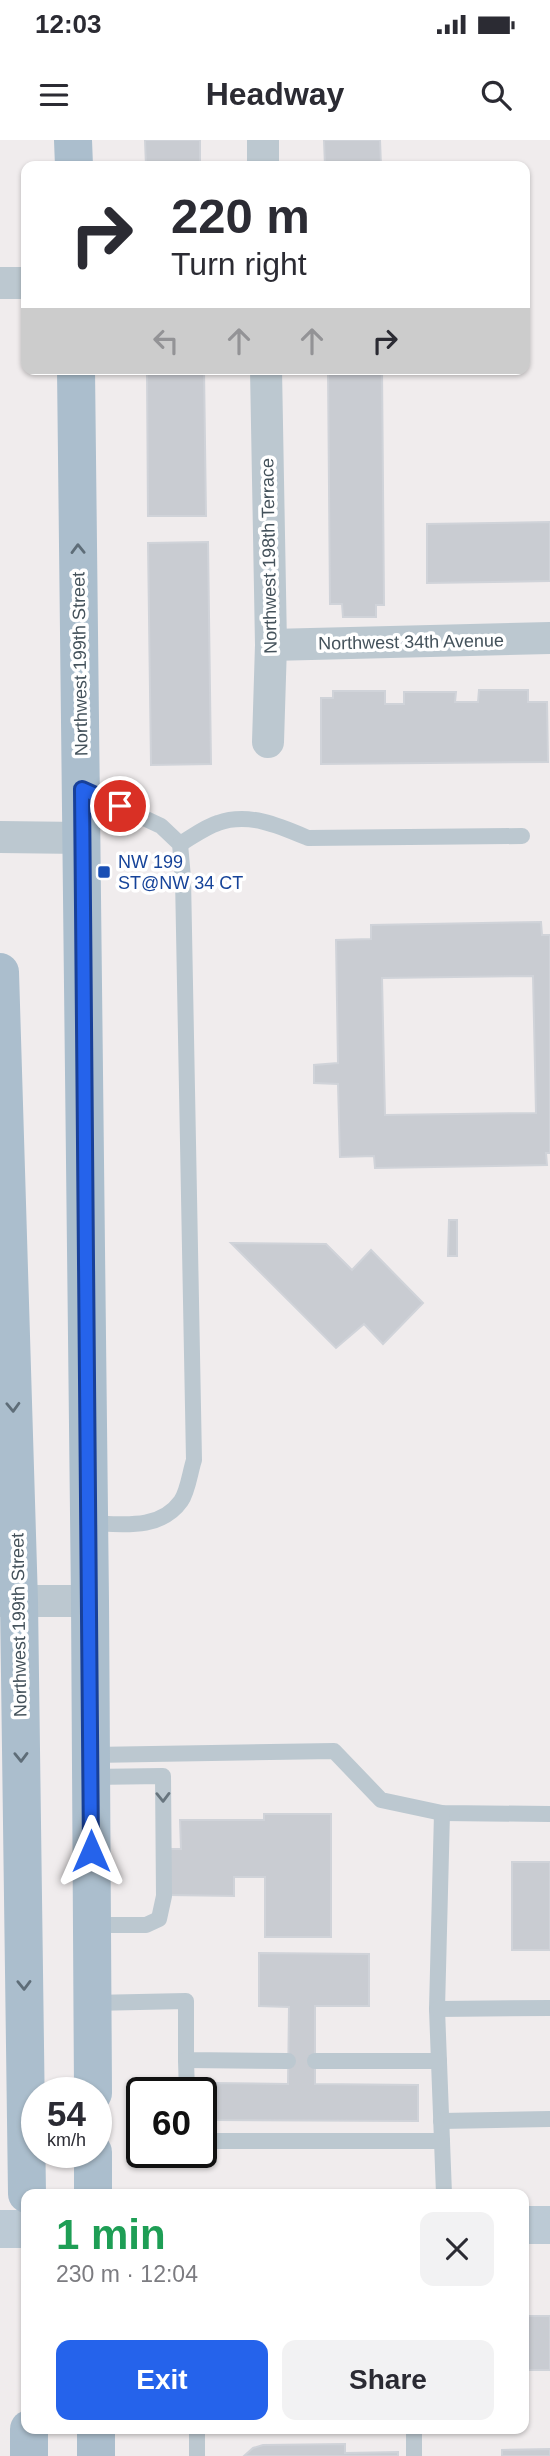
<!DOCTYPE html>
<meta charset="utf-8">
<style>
body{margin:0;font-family:Helvetica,sans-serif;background:#f2f2f3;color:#2b2b33;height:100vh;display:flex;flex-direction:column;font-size:26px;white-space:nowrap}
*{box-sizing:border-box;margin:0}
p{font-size:23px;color:#7c7c81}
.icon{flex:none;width:38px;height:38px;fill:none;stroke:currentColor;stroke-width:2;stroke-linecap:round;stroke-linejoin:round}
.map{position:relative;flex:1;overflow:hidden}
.sheet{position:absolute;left:21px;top:2049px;width:508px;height:245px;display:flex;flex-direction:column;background:#fff;border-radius:14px;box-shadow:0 2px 5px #0004}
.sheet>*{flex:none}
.banner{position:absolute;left:21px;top:21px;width:509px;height:214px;border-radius:14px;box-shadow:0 2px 5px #0004;background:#fff;color:#2b2b33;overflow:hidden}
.speed{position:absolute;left:21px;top:1937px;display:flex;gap:14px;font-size:35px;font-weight:700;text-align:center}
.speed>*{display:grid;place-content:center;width:91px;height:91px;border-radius:50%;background:#fff;box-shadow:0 2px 5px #0004;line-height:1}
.speed small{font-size:18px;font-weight:400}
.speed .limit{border:4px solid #111;border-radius:10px;background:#fff;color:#111}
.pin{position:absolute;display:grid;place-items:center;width:60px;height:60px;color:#fff;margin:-30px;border:4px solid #fff;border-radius:50%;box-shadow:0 2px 7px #0007}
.me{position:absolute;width:77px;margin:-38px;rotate:0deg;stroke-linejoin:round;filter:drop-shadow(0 0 5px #0008)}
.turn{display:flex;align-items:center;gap:24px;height:147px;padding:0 35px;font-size:32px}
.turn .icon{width:91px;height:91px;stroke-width:2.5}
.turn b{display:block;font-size:49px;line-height:60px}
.lanes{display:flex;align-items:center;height:66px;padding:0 35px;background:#0003;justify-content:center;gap:35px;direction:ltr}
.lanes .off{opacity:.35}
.round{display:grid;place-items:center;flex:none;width:74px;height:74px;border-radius:14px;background:#f2f2f3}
.head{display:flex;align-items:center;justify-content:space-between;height:119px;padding:0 35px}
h1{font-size:42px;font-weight:700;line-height:52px;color:#1e9e55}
.primary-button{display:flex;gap:14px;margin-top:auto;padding:14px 35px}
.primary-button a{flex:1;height:80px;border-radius:14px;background:#2563eb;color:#fff;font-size:28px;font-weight:700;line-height:80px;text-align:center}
.primary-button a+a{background:#f2f2f3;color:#2b2b33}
.status{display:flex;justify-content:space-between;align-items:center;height:49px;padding:0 35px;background:#fff;direction:ltr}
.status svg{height:19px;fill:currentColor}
header{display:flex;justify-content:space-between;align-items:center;height:91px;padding:0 35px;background:#fff;font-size:32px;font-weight:700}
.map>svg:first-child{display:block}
.building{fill:#c9ccd2;stroke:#d0d3d9;stroke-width:2;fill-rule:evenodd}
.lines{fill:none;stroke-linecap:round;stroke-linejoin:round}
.lane{stroke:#bcc8d0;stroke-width:16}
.street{stroke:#bcc8d0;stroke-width:32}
.secondary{stroke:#bccad5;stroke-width:38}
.primary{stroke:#abbecd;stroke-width:38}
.oneway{stroke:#5e6d78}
.oneway2{stroke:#68757e}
.route-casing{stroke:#184099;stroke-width:18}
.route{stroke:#2563eb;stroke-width:12}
.transit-dot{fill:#1a4fb4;stroke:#fff;stroke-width:2.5}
.labels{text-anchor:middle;stroke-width:7;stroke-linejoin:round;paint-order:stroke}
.street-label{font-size:18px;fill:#44525b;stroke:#fff}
.transit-label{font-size:18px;fill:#164399;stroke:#fff;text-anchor:start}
</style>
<div class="status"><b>12:03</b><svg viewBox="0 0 49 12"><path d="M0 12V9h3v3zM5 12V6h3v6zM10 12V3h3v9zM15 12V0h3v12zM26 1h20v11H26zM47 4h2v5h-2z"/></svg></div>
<header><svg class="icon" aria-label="menu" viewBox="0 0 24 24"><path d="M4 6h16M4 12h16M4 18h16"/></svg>Headway<svg class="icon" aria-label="search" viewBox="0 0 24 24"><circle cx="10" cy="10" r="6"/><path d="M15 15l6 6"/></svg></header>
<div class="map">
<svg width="550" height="2316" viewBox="0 0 550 2316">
<rect width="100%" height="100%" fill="#f0eced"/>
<g class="building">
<polygon points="145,0 200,0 200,26 146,26"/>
<polygon points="324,0 380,0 381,26 325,26"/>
<polygon points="147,229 204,229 206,376 148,376"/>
<polygon points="328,229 382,229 384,465 376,465 376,477 343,477 342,464 330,464"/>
<polygon points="550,382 550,441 427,443 427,384"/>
<polygon points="208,402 211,624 151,625 148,403"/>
<polygon points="479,550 528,550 528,562 547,562 548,622 321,624 321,558 333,558 333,551 385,551 385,564 404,564 404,552 456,552 455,562 478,562"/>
<path d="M541 782 542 795H550V1013H546L547 1025 375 1028 374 1016 340 1017 338 944 314 943V925L338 923 336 800 371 799V785ZM533 836 536 973 385 975 382 838Z"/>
<polygon points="449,1080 457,1080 457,1116 448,1116"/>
<polygon points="231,1103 326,1104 352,1130 371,1110 423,1163 383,1204 364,1184 336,1208"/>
<polygon points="264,1674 331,1674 331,1797 265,1797 265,1737 234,1737 234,1756 169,1755 167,1709 181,1709 180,1680 264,1680"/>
<rect x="512" y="1722" width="38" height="88"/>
<polygon points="259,1813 369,1814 369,1866 315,1866 315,1944 418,1945 418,1981 213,1980 213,1943 288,1944 289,1867 259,1866"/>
<rect x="523" y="2176" width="27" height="54"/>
<polygon points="345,2304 345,2313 398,2312 398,2316 244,2316 253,2308 263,2305"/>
<polygon points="550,2309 550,2316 502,2316 502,2310"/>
</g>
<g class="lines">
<g class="lane">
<path d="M82 649 161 686 180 704 183 738 194 1320C190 1332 188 1351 181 1361 160 1391 121 1384 89 1383"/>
<path d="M180 704C192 697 205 687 218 683 249 672 280 686 308 698L522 696"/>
<polyline points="92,1615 334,1611 381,1660 442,1673 550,1674"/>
<polyline points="91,1637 163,1636 164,1756 159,1779 146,1785 92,1785"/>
<polyline points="442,1673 437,1869 444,2054"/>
<polyline points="92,1863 186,1861 186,1920 288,1921"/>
<polyline points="437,1869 550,1868"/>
<polyline points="186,1920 187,1953"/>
<polyline points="315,1921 439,1921"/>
<polyline points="441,1981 550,1979"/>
<polyline points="201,1995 209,2001 442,2001"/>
<polyline points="414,2289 414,2316"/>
<polyline points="197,2316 197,2289"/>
</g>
<g class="street">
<polyline points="263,0 263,26"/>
<polyline points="0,143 26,143"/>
<polyline points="266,229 271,505 268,602"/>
<polyline points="271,505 550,498"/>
<polyline points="0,697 82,698"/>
<polyline points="0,1461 90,1461"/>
</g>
<g class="secondary">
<polyline points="523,2085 550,2085"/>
<polyline points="0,2089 26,2089"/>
</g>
<g class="primary">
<polyline points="73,0 74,26"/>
<polyline points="76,229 90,1461 93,1953"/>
<polyline points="0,832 19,1461 27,2054"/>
<polyline points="93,2012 93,2054"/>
<polyline points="29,2289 29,2316"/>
<polyline points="96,2289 96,2316"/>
</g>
</g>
<defs><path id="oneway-chevron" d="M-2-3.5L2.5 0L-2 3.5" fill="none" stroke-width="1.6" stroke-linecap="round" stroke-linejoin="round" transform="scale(1.75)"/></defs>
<g class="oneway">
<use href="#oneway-chevron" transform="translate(78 409) rotate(-91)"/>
<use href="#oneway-chevron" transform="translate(13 1267) rotate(88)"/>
<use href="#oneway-chevron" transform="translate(21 1617) rotate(89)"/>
<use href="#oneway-chevron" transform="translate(24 1845) rotate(89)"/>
</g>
<use class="oneway2" href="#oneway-chevron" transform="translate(163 1657) rotate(89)"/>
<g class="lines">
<g class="route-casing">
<polyline id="route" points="91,1711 82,649 120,666"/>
</g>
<use href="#route" class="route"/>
</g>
<rect class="transit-dot" x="97" y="725" width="14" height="14" rx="3.5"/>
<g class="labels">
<g class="street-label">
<text transform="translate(269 416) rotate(-91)" y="6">Northwest 198th Terrace</text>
<text transform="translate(411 502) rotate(-1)" y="6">Northwest 34th Avenue</text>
<text transform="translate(80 524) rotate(-91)" y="6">Northwest 199th Street</text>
<text transform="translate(19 1485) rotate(-91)" y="6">Northwest 199th Street</text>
</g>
<g class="transit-label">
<text x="118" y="728">NW 199<tspan x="118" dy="21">ST@NW 34 CT</tspan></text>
</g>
</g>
</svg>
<div class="speed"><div>54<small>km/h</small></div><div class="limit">60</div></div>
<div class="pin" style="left:120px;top:666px;background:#d93025"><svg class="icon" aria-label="arrive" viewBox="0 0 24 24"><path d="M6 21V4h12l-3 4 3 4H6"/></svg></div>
<svg class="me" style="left:91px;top:1711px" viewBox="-20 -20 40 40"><path d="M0-17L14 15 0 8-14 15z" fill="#2563eb" stroke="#fff" stroke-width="4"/></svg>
<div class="banner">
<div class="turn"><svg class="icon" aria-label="right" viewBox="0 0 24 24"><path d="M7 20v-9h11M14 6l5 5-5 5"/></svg><div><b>220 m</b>Turn right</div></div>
<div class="lanes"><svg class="icon off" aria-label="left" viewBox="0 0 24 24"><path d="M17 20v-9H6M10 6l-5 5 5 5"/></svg><svg class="icon off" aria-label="ahead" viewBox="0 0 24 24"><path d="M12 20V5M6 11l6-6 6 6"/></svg><svg class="icon off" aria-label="ahead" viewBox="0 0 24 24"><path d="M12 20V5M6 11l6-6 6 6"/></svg><svg class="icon" aria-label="right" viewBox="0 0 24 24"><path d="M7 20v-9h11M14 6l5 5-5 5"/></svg></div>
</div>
<section class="sheet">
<div class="head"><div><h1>1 min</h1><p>230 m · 12:04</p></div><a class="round"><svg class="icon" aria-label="close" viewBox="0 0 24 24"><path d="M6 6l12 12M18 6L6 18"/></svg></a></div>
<div class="primary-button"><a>Exit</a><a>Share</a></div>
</section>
</div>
